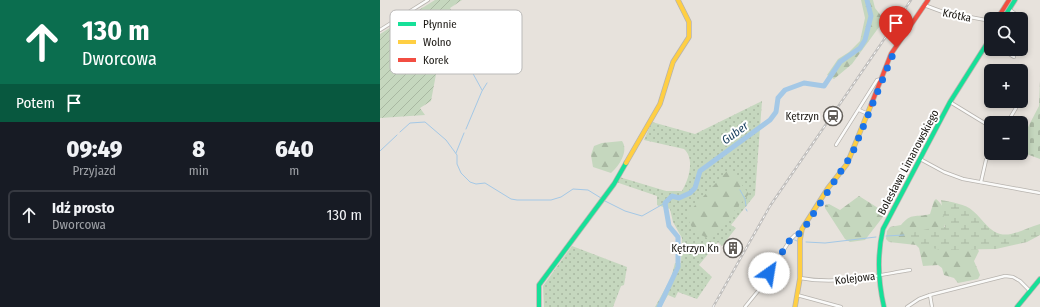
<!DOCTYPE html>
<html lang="pl">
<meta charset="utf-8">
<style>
body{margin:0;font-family:"Fira Sans Condensed",sans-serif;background:#242831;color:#f1f3f6;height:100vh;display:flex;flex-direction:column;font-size:15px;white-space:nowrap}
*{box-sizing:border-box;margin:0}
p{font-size:13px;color:#9ea1a6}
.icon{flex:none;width:22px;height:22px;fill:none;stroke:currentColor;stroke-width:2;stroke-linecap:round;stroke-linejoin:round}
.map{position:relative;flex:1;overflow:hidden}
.details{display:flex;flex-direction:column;background:#171b24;width:380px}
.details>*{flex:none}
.banner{background:#0b6e4f;color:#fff;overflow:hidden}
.buttons{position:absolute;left:604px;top:12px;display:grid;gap:8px}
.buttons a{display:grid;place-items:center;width:44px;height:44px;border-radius:6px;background:#171b24;box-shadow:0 2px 6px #0003;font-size:20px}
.pin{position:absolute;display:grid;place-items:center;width:34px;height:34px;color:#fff;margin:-41px -17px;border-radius:50% 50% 50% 0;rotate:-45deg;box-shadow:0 0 4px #0007}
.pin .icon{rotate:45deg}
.me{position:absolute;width:44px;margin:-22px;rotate:32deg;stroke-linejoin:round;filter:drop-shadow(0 0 3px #0008)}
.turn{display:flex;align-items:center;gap:14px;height:84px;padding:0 16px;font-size:18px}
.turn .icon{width:52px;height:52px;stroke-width:2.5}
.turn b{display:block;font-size:28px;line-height:34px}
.then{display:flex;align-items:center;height:38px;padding:0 16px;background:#0003;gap:8px;font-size:15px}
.eta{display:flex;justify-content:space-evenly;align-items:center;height:68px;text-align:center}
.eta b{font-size:24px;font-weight:800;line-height:28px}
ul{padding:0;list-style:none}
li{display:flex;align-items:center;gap:12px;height:50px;margin:0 8px 6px;padding:0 8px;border:2px solid #363941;border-radius:6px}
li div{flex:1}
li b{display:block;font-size:15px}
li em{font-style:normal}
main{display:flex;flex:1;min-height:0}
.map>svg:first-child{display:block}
.grass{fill:url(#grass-dots)}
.forest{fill:url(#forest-firs)}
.wetland{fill:url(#wetland-marsh)}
.cemetery{fill:url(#cemetery-stones)}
.garden{fill:url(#garden-furrows)}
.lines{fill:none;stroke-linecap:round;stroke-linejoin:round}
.stream{stroke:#a4c8e6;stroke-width:1}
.river{stroke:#a4c8e6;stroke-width:5}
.street-casing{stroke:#b7b3ae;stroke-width:4}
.fast-casing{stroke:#b7b3ae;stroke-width:5.5}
.slow-casing{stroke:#b7b3ae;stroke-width:5.5}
.jam-casing{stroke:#b7b3ae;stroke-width:5.5}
.street{stroke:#fbfbfa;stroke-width:2.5}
.fast{stroke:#16e098;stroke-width:4}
.slow{stroke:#ffcf43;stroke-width:4}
.jam{stroke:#f24e42;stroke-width:4}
.rail-casing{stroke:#c1bfbd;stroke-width:2.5}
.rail{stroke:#fff;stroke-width:1;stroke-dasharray:3;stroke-linecap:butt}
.route{stroke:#1a73e8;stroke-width:7;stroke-dasharray:0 12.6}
.labels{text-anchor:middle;stroke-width:4;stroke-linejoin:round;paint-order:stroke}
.street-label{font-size:11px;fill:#1a1712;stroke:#fff}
.poi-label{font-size:11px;fill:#1a1712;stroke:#fff;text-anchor:end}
.water-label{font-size:12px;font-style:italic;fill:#173e5d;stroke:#fff}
.key{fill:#fff;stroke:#bab9b8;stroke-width:1}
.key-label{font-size:11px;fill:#1a1712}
</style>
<main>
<section class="details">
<div class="banner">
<div class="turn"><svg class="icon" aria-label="ahead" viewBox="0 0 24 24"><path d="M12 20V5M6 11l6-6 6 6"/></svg><div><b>130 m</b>Dworcowa</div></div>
<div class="then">Potem<svg class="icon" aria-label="arrive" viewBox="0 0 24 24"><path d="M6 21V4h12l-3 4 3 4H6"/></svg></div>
</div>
<div class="eta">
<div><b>09:49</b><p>Przyjazd</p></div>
<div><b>8</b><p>min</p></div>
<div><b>640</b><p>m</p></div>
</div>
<ul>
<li><svg class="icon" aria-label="ahead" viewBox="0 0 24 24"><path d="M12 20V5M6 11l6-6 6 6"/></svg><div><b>Idź prosto</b><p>Dworcowa</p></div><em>130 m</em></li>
</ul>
</section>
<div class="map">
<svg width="660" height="307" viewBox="0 0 660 307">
<defs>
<pattern id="grass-dots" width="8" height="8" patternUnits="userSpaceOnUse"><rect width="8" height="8" fill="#c5d7be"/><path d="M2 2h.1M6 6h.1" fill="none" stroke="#a9b8a2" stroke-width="1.8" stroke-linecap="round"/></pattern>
<pattern id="forest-firs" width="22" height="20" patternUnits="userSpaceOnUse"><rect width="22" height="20" fill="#c5d7be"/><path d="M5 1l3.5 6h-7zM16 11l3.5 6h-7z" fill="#a9b8a2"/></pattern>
<pattern id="wetland-marsh" width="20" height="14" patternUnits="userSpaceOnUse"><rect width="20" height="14" fill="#c5d7be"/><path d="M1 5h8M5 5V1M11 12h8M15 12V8" fill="none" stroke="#a9b8a2"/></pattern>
<pattern id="cemetery-stones" width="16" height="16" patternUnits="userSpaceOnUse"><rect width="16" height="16" fill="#c5d7be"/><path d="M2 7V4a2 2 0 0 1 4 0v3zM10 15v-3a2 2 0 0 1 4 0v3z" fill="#a9b8a2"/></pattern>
<pattern id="garden-furrows" width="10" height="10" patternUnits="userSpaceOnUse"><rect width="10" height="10" fill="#c5d7be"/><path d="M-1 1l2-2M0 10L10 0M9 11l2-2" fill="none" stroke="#a9b8a2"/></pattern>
</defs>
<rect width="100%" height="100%" fill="#e7e2dc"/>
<g class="grass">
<path d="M382 101 375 195 351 225 356 228 342 246 338 242 319 265 332 277 317 299 298 292 295 298 288 295 281 307H275L291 278 295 263H301L302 238 293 222 290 209 277 205V196L233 181 236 176 286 191H302C309 179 315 159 304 149L264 140 272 122 315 134Z"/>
<polygon points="192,246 247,267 244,285 241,286 233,307 164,307 163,286"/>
</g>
<g class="forest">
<polygon points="481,0 493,0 495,8 506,22 502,23 472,64 454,79 447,75 458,59 469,52 480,41 485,18"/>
<path d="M242 141C249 151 239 166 231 173L213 167 211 155 214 146 222 143Z"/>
<path d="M349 169 369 194 330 239C315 233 311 230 307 214Z"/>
<polygon points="479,196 506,213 485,240 470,242 465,239 445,208 445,205 449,204 460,210"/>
<path d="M556 199C566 207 568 219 563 230L594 245 599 251 594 261 600 275 598 279 578 283 574 278 564 275 562 268 558 265 543 266 539 248 536 245 509 242 506 239 507 231 510 227 521 225C532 212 535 218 550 214L554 201Z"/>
</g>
<path class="wetland" d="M561 200C571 202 586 204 593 211 605 221 612 238 631 234 640 232 650 227 660 224V235L647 242 616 249 560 250 542 245 537 239H528L524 235 547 229 565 227Z"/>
<polygon class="cemetery" points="660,80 660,159 644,153 647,129 659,106"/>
<polygon class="garden" points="55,0 82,0 70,8 91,49 57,69 51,101 40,108 45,115 0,118 0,34"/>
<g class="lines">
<g class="stream">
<polyline points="91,70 102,90"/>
<polyline points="86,129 102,91 107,83"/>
<polyline points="20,132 30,123 45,122 66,140 77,155 77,164 81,173 90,182 96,184 105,183 131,199 137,200 171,200 181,197 193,189 208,190 221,198"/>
<polyline points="0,151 17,135"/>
<polyline points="76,153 84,133"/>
<polyline points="360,190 365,199 366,206"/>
<polyline points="225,201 245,211 262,216 285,203"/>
<polyline points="366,209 367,211"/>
<polyline points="506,236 524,235"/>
<polyline points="413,239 414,240"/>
<polyline points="415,240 417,241"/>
<polyline points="426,242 445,243 496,237"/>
</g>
<polyline class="river" points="279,307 298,267 298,237 289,226 285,203 292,196 299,198 310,193 315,188 320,171 390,120 396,112 398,98 405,90 424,83 444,86 460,62 480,48 485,40 491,16 487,0"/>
<g class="street-casing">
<g id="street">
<polyline points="544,5 563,12 611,21"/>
<polyline points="629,9 642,19"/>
<polyline points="0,30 48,0"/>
<polyline points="621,49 634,57"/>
<polyline points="570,102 611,127"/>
<polyline points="479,110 488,114"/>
<polyline points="627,123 636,108 637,103 635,101"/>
<polyline points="456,145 497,80 502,79"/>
<polyline points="540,159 564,172 583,179 660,193"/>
<polyline points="601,182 606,160 611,151"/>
<path d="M420 278C457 285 493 276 530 270"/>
<polyline points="417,295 461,307"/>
<polyline points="550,295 552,307"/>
<polyline points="365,307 378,291 410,240 415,235 421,233"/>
<polyline points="527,307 539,299 550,295 625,276 633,277 640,281 650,291"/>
</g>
</g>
<g class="fast-casing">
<g id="fast">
<polyline points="623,19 635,0"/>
<polyline points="159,307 159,285 234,184 246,163"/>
<path d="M504 307C498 281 497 255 503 229L570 102 611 37"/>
<polyline points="637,307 660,279"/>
</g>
</g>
<g class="slow-casing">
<g id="slow">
<polyline points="246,163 280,104 293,62 309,37 309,22 298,0"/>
<polyline points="415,307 420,278 420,240 422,229 448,188 467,164 491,105"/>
</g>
</g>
<g class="jam-casing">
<g id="jam">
<polyline points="617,19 629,0"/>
<polyline points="491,105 511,54 548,0"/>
</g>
</g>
<use href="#street" class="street"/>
<use href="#fast" class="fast"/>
<use href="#slow" class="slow"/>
<use href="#jam" class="jam"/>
<g class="rail-casing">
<polyline id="rail" points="333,307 390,206 531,0"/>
</g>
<use href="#rail" class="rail"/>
</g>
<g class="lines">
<polyline class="route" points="389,273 410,240 415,235 421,233 472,154 516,47"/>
</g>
<defs>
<g id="station-ring" transform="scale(1)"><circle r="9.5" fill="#fff" stroke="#625e59" stroke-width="1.5"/><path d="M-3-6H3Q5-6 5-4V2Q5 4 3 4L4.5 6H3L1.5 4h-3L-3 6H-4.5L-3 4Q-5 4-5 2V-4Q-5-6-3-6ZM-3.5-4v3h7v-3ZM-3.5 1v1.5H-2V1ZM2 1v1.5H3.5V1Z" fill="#625e59"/></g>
<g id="building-ring" transform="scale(1)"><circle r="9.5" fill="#fff" stroke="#625e59" stroke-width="1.5"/><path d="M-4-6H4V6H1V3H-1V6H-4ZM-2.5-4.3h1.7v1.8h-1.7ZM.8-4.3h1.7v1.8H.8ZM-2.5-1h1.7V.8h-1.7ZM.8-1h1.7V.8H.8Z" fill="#625e59"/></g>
</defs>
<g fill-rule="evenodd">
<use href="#station-ring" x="453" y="116"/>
<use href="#building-ring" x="353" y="248"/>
</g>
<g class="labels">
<g class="street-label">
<text transform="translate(577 15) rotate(12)" y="4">Krótka</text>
<text transform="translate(528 162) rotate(-62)" y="4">Bolesława Limanowskiego</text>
<text transform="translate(475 278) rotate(-7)" y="4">Kolejowa</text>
</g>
<g class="poi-label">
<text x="439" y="120">Kętrzyn</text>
<text x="339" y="252">Kętrzyn Kn</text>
</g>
<g class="water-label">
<text transform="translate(355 133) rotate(-36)" y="4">Guber</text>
</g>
</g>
<rect x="10" y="10" width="132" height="64" rx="6" class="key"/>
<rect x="18" y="22" width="18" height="4" fill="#16e098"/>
<rect x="18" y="40" width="18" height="4" fill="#ffcf43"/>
<rect x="18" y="58" width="18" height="4" fill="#f24e42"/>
<g class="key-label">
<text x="43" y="28">Płynnie</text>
<text x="43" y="46">Wolno</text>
<text x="43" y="64">Korek</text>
</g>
</svg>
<div class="buttons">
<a><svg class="icon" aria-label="search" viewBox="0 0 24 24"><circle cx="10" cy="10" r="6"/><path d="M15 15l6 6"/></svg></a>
<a>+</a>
<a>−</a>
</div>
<div class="pin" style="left:516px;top:47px;background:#d93025"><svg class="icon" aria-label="arrive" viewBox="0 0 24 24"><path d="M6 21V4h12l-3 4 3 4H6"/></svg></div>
<svg class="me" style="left:389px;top:273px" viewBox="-20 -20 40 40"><circle r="19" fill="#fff"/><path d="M0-13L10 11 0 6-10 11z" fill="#1a73e8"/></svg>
</div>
</main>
